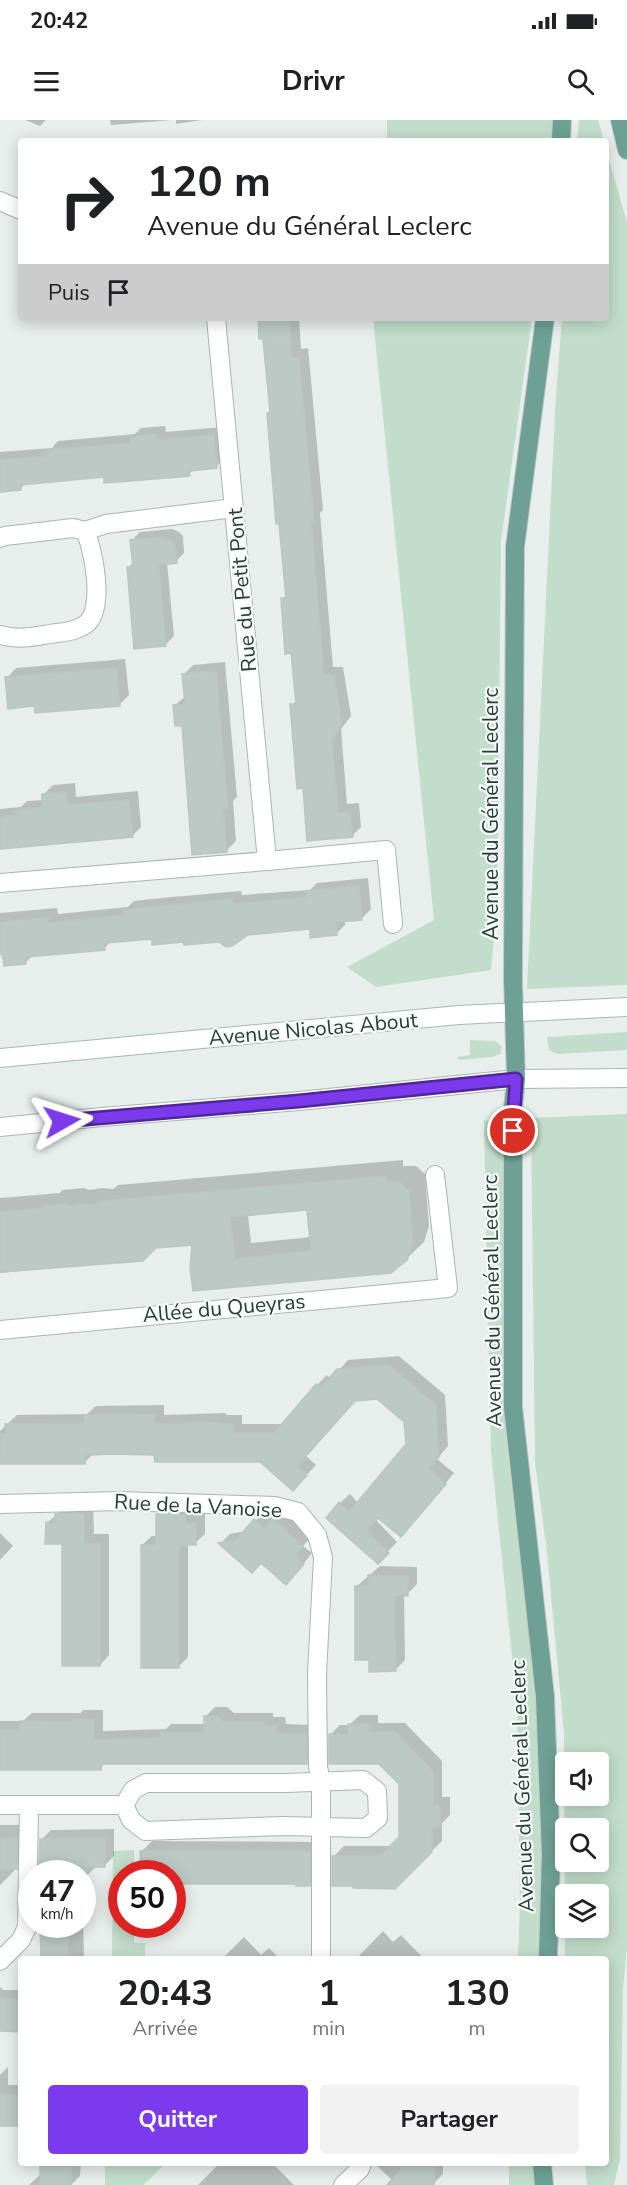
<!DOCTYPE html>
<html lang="fr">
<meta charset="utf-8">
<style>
body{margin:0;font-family:"Nunito Sans",sans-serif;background:#f2f2f2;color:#202124;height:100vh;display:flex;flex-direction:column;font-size:22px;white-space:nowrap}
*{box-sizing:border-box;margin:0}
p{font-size:20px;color:#757577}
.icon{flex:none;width:33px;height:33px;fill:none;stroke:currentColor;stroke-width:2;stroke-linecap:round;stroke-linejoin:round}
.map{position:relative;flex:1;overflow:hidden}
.sheet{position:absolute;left:18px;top:1836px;width:591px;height:210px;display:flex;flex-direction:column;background:#fff;border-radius:6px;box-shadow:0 3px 15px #0003}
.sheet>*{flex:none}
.hud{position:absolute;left:18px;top:18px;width:591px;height:183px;border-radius:6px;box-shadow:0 3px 15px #0003;background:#fff;color:#202124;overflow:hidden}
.fabs{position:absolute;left:555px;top:1632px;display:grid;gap:12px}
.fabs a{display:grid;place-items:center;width:54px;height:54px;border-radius:6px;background:#fff;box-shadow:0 3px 15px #0003;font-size:30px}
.speed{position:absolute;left:18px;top:1740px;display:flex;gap:12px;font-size:30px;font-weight:700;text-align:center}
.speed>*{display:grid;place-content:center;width:78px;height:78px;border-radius:50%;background:#fff;box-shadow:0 3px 15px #0003;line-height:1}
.speed small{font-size:15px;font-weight:400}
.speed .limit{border:9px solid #d22;background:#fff;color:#111}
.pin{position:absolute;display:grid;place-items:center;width:51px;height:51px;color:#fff;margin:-26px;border:3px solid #fff;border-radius:50%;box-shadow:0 2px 6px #0007}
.me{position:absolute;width:66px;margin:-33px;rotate:84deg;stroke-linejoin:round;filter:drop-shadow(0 0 4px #0008)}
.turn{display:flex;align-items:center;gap:21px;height:126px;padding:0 30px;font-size:27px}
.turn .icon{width:78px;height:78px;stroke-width:2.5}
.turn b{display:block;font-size:42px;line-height:51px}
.then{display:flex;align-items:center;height:57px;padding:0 30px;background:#0003;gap:12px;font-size:22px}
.eta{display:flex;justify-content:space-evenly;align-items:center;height:102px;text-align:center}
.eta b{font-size:36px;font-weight:700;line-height:42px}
.primary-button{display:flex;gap:12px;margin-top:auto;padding:12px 30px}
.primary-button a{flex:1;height:69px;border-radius:6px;background:#7c3aed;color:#fff;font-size:24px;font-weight:700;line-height:69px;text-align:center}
.primary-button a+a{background:#f2f2f2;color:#202124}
.status{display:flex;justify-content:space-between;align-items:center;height:42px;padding:0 30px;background:#fff;direction:ltr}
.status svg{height:16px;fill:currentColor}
header{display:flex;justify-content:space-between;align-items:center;height:78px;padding:0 30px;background:#fff;font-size:27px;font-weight:700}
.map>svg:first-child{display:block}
.green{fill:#c2ddca;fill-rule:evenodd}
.shadow{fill:#0003;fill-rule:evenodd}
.building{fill:#bcc9c4;stroke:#b9c7c2;stroke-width:1.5;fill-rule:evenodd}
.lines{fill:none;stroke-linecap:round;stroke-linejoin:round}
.minor-casing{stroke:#a9b6b2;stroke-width:20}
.secondary-casing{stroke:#a6b9b3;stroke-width:20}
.primary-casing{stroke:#c2c9c8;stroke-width:20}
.minor{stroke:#fff;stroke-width:18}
.secondary{stroke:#fff;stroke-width:18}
.primary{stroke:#6fa095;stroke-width:18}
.route-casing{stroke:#51269a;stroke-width:15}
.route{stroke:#7c3aed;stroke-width:10}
.labels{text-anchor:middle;stroke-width:4.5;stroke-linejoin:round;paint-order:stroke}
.street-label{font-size:21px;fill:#263f39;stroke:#f7fbf9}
</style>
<div class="status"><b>20:42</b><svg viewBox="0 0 49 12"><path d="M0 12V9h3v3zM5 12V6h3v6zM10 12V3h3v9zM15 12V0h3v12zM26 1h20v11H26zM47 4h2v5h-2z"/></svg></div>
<header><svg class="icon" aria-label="menu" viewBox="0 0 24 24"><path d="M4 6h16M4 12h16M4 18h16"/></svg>Drivr<svg class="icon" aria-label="search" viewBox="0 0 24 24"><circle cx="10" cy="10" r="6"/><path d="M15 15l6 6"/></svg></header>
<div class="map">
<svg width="627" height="2065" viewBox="0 0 627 2065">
<rect width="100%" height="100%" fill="#e7eeeb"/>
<g class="green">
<polygon points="387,0 557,0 554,21 387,21"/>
<polygon points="579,0 598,0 604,21 577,21"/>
<polygon points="606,29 627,103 627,865 527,869 556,274 562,198 606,198"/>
<polygon points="373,198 532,198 501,421 497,788 491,850 376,867 347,847 434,800"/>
<polygon points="627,912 627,930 558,934 549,930 547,917"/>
<polygon points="470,920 496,921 502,927 500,934 492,937 458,940 458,937 470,935"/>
<path d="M627 994V1825L623 1869 620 2039 614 2065H587L585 2043H606V1839H565L564 1613 547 1432 535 1342 531 998ZM566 1642H598V1676H566ZM566 1708H598V1742H566ZM566 1774H598V1808H566Z"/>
<polygon points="484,1000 492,1001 502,1015 506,1031 505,1308 536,1577 544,1706 539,1839 518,1839 520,1785 517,1585 491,1332"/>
<polygon points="134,1730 134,1753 122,1754 122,1804 134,1805 134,1823 145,1823 145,1839 112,1839 113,1731"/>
<polygon points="105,2043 166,2043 143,2065 105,2065"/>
<polygon points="509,2043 534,2043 535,2065 509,2065"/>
</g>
<g class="shadow">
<polygon points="25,0 46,0 40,6"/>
<polygon points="110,0 172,0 111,5"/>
<polygon points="176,0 202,0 176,4"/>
<polygon points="259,198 299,198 301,229 308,228 323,390 320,393 333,547 343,547 351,596 341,609 347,684 359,683 361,707 352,716 304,667 292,585 297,580 293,532 282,479 287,474 268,293 271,290 265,217"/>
<polygon points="165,306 166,312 223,307 225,337 216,347 195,349 189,354 105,356 26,363 20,369 0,371 0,332 52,328 58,321 135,314 141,308"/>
<polygon points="172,409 179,412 183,416 184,433 176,441 167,442 174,516 165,525 128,448 134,442 132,420 140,412"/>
<polygon points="125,539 129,575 119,585 36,585 7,558 16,548"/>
<polygon points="225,542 237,677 233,681 236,721 227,730 183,604 175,585 186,576 184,554 193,545"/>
<polygon points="75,663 76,677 138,671 141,707 132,716 0,727 0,689 21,687 27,681 44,680 43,675 53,665"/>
<polygon points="368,758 371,789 362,798 345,800 345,805 336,814 311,807 247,813 220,820 153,817 111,821 104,829 33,835 26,842 0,830 0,793 57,788 58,794 128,787 134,781 172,777 241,771 242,775 310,770 317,763"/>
<path d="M403 1040V1046H416L425 1054 429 1106 424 1122 406 1139 194 1169V1123L155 1127 142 1140 0 1153V1078L60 1073 62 1070 84 1068 89 1070 102 1068 113 1069 118 1065ZM308 1088 311 1117 251 1123 248 1094Z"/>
<polygon points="399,1236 445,1275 448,1326 437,1339 454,1353 410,1406 379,1397 376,1400 397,1422 378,1442 340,1383 350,1374 358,1383 408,1325 406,1301 378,1277 355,1279 306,1336 316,1345 303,1359 261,1341 156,1333 93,1334 84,1343 0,1343 0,1311 17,1295 87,1294 96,1286 164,1285 164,1295 226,1293 226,1295 242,1295 242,1304 284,1304 317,1265 327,1255 331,1259 348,1240"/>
<polygon points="93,1384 94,1414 109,1414 109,1535 100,1545 64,1422 47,1403 67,1385"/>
<polygon points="167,1385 195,1385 195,1394 205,1394 205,1414 195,1423 188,1423 188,1537 178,1547 142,1425 152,1416 158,1416 158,1395"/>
<polygon points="284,1390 312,1416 303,1426 312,1433 296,1453 221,1423 230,1414 246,1411 265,1391 274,1400"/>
<polygon points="0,1413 13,1426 0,1440"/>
<polygon points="380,1446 417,1447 417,1464 407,1474 404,1474 405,1540 395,1550 371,1539 357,1466"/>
<polygon points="215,1587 227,1587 234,1593 273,1593 273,1597 285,1597 286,1604 315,1605 316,1632 306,1642 106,1642 101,1648 0,1649 0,1601 23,1601 32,1593 81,1593 83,1590 103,1590 103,1611 166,1609 171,1604 205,1604 206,1596"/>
<polygon points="360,1595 378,1595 378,1603 405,1603 442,1641 442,1677 450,1677 450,1695 442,1703 442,1721 395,1767 334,1736 344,1726 392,1726 401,1718 401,1664 379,1642 330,1615 340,1605 349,1605"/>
<polygon points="0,1705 19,1705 26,1737 14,1747 14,1751 0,1765"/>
<polygon points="114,1709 114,1736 104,1746 97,1746 86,1756 59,1746 41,1720 51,1710"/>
<polygon points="152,1721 319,1722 319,1754 309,1764 172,1754 142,1731"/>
<polygon points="83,1792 84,1839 42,1839 42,1804 82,1804"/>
<polygon points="383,1811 393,1822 401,1815 424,1839 356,1839"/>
<polygon points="244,1817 261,1835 269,1828 280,1839 222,1839"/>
<polygon points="0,1867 3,1870 21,1870 21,1910 0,1910"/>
<polygon points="8,1947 8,1965 21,1965 21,2010 15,2005 0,2005 0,1955"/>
<polygon points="41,2043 81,2043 80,2056 71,2065 29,2065 41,2054"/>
<polygon points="220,2043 272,2043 294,2065 198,2065"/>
<polygon points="374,2043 443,2043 443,2054 432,2065 397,2065"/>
</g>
<g class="building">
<polygon points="258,198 289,198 292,238 299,237 314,401 311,401 324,555 334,556 342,606 332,619 338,693 350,692 353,717 307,721 303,668 297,669 290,584 296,584 291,533 285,534 281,478 286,478 279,404 276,404 267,293 270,292 263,219 259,219"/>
<polygon points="156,314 157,320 214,315 217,348 189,351 190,356 117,362 104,363 104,357 21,365 21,370 0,372 0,340 48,336 47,330 131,323 130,317"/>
<polygon points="163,417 171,420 175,424 177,443 159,445 166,526 134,529 127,447 133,447 130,420"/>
<polygon points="117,548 120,586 35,593 34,586 8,589 5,557"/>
<polygon points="216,551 228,688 223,688 227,732 192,735 182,606 175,606 173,585 185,584 182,554"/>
<polygon points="66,672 67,685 129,680 133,717 0,729 0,697 16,695 16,690 42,687 42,674"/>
<polygon points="359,766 362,800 336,802 337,815 310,818 310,809 248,815 232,826 226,827 219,822 184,825 183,822 152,825 152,819 104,823 105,830 26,837 26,844 4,846 2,834 0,834 0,802 48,797 49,803 124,795 123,790 162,786 232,779 233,784 307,777 306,771"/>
<path d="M387 1056V1062H399L409 1071 413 1124 407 1140 391 1153 193 1171 190 1148 192 1125 156 1128 143 1141 0 1152V1092L44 1088V1086L67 1084 71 1086 84 1084 95 1085 100 1081ZM307 1090 311 1131 235 1139 230 1097Z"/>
<polygon points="389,1245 436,1285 439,1337 429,1349 446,1364 401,1417 378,1398 367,1411 389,1433 378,1444 326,1398 339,1382 349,1392 406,1324 404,1302 377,1279 355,1281 297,1346 307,1355 293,1371 260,1342 155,1342 154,1335 115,1334 85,1335 85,1344 0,1344 0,1314 6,1314 5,1304 84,1303 84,1295 154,1294 154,1304 217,1302 217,1304 233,1304 233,1313 274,1313 316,1264 321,1268 337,1249"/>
<polygon points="84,1393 84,1424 100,1424 100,1546 62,1546 62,1424 45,1424 46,1402 55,1403 55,1394"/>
<polygon points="156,1394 186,1394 185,1403 196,1403 196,1425 179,1425 179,1548 141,1548 141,1425 156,1425"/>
<polygon points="254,1399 264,1409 273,1399 303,1426 295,1436 304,1444 286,1465 261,1443 252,1453 218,1423 236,1420"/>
<polygon points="368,1455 408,1456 408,1476 395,1475 396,1551 369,1552 369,1540 355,1540 355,1466 369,1466"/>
<polygon points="204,1596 218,1596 224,1602 264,1602 264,1606 277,1606 277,1613 306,1614 307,1644 101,1644 101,1650 0,1650 0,1610 20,1610 20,1601 72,1602 72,1599 94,1599 94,1620 160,1618 160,1613 204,1613"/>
<polygon points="348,1604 369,1604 369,1612 395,1612 433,1651 433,1686 440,1686 441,1706 432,1707 432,1732 395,1769 353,1768 353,1766 332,1766 332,1736 381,1735 399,1717 399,1664 379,1644 329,1644 329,1614 348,1615"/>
<rect x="0" y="1719" width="17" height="30"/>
<polygon points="40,1719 105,1719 105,1747 87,1747 87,1754 57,1754 57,1747 39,1748"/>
<polygon points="140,1731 310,1731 310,1766 296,1766 296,1764 172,1764 172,1754 141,1754"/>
<polygon points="40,1804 68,1804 68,1839 41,1839"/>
<polygon points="0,1879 21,1879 21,1912 0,1911"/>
<rect x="0" y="1975" width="21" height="31"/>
<polygon points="40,2043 72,2043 71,2065 40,2065"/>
<polygon points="401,2043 435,2043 434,2065 387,2065 401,2049"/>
</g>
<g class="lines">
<g class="minor-casing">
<g id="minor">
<polyline points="0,81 21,90"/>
<polyline points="0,418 5,416 73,408 85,411 106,404 234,388"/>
<path d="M0 515C18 520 32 517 50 514 63 512 75 512 86 504 105 490 94 430 85 411"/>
<polyline points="267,741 386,730 393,804"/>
<polyline points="0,763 267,741 216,198"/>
<polyline points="0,1210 448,1168 435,1055"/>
<polyline points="0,1384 119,1381 274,1386 298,1392 317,1415 323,1437 317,1554 318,1647 321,1662 321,1839"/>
<polygon points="363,1660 377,1671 378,1698 366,1708 283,1706 145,1711 131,1700 124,1685 133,1670 146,1663 286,1663"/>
<polyline points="0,1685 124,1685"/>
<polyline points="0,1841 21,1820 27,1807 29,1685"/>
<polyline points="343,2065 360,2049 362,2043"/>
</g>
</g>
<g class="secondary-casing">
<g id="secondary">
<polyline points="0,938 459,895 627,887"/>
<polyline points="0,1007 102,997 299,981 516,959 627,958"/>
</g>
</g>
<g class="primary-casing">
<g id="primary">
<polyline points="620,0 627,30"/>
<polyline points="561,21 562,0"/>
<polyline points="545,198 515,427 513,860 516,959 513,988 513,1287 545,1576 551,1735 548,1839"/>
<polyline points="542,2043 544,2065"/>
</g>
</g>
<use href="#minor" class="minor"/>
<use href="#secondary" class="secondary"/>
<use href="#primary" class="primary"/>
</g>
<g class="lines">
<g class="route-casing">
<polyline id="route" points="62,1001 299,981 516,959 513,1011"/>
</g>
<use href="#route" class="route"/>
</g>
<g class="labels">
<g class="street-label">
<text transform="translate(242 470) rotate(-95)" y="7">Rue du Petit Pont</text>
<text transform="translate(491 694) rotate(-90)" y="7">Avenue du Général Leclerc</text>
<text transform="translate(313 909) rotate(-5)" y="7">Avenue Nicolas About</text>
<text transform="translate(492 1181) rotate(-91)" y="7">Avenue du Général Leclerc</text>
<text transform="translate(224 1188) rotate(-5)" y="7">Allée du Queyras</text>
<text transform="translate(198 1386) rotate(3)" y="7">Rue de la Vanoise</text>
<text transform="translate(522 1666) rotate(-92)" y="7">Avenue du Général Leclerc</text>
</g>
</g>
</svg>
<div class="fabs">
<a><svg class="icon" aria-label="sound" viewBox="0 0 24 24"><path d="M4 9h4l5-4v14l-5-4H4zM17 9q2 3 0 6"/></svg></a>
<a><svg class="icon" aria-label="search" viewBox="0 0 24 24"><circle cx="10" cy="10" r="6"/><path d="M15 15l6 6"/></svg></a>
<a><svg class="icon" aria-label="layers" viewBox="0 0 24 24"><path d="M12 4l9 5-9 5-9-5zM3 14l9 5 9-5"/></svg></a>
</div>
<div class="speed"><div>47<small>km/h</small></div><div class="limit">50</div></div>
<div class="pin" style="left:513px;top:1011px;background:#d93025"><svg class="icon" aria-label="arrive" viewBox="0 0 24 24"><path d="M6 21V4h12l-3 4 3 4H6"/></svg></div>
<svg class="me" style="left:62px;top:1001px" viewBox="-20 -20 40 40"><path d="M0-17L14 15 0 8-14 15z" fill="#7c3aed" stroke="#fff" stroke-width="4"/></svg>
<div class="hud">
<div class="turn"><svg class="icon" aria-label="right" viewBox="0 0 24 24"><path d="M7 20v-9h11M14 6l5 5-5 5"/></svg><div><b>120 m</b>Avenue du Général Leclerc</div></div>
<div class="then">Puis<svg class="icon" aria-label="arrive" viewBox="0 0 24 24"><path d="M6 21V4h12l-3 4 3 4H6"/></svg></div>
</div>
<section class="sheet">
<div class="eta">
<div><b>20:43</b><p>Arrivée</p></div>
<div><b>1</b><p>min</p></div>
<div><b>130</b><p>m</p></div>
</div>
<div class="primary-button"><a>Quitter</a><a>Partager</a></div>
</section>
</div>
